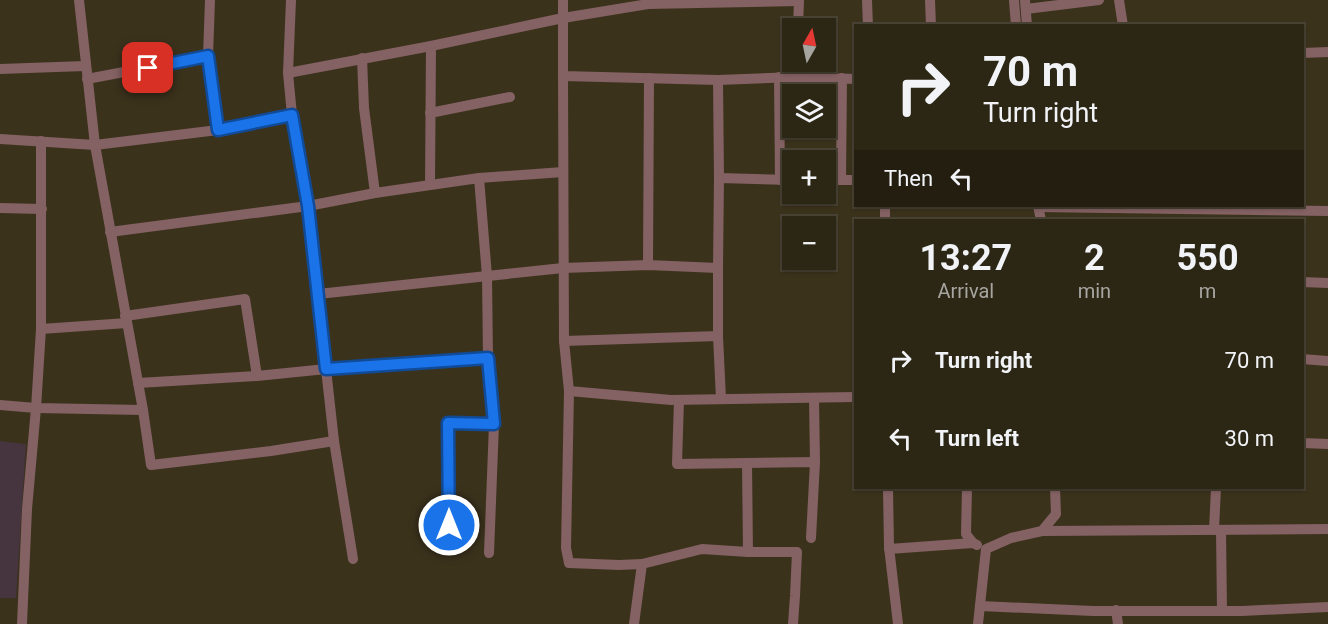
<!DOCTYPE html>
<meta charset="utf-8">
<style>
body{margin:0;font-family:Roboto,sans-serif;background:#342e1e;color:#f1f3f6;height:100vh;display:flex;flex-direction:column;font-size:22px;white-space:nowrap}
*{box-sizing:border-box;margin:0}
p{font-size:20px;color:#a6a5a0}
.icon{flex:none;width:33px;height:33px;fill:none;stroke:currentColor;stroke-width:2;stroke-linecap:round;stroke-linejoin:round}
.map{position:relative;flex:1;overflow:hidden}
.details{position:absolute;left:854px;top:219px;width:450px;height:270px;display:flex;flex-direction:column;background:#2c2615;border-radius:0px;box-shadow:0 2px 4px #0004,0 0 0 2px #484334}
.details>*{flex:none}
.top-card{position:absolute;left:854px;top:24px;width:450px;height:183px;border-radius:0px;box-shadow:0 2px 4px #0004,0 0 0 2px #484334;background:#2c2615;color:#f1f3f6;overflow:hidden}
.needle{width:39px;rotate:9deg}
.tools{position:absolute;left:782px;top:18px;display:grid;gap:12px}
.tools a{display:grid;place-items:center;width:54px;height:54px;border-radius:0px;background:#2c2615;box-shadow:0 2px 4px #0004,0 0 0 2px #484334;font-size:30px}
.pin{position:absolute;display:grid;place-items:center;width:51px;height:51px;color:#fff;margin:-26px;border-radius:12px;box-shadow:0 3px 9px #0006}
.me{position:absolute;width:66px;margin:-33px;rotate:0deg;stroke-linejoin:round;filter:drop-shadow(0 0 4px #0008)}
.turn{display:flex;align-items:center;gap:21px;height:126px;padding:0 30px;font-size:27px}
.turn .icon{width:78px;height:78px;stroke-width:2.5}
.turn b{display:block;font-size:42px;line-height:51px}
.then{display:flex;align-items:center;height:57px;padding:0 30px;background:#0003;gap:12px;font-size:22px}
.eta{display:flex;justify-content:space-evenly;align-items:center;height:102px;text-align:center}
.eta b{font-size:36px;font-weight:700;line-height:42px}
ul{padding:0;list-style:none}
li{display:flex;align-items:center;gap:18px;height:78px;padding:0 30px}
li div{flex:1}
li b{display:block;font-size:22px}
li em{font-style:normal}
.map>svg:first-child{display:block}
.education{fill:#46343e}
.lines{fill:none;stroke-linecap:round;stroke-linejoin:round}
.minor{stroke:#846163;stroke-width:10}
.route-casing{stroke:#114b97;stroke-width:15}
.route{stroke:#1a73e8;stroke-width:10}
</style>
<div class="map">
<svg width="1328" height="624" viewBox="0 0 1328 624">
<rect width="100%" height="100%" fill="#3b321c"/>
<polygon class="education" points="0,441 26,444 16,598 0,598"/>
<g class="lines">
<g class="minor">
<polyline points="79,0 95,145 143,410 151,465 271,451 334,441"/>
<polyline points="563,0 563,76 718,80 797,77 855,79"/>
<polyline points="867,0 868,26"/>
<polyline points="930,0 931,26"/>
<polyline points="1014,0 1016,26"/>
<polyline points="1025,0 1027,26"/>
<polyline points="1119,0 1123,26"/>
<polyline points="1026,9 1099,0"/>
<polyline points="798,28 799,0"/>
<polyline points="1302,53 1328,52"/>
<polyline points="208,56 218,130"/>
<polyline points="362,58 364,108 375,193"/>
<polyline points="0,69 85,66"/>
<polyline points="288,73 431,46 563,18 648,4 799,1"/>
<polyline points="563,76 564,341 569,391 671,400 855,397"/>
<polyline points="779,77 780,180"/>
<polyline points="797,77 797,62"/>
<polyline points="87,79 208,56 210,0"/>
<polyline points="718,80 719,178 792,180"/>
<polyline points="430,113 510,97"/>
<polyline points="292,115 308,206 326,369 488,358 494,424 489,553"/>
<polyline points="0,139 95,145 218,130 292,115 288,73 291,0"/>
<polyline points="479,178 563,172"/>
<polyline points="825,180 855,180"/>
<polyline points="841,180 842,78"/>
<polyline points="430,185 431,46"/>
<polyline points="885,206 885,220"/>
<polyline points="1038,206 1041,220"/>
<polyline points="1039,207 1328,211"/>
<polyline points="0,208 42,209"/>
<polyline points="110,232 308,206 375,193 479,178 487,276 488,358"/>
<polyline points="648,265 649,78"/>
<polyline points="1302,282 1328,283"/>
<polyline points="318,294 563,268 648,265 718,268 719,178"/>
<polyline points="125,316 245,299 257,376 326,369 334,441 353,559"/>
<polyline points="41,329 127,323"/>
<polyline points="718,336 721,399"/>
<polyline points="564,341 718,336 718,268"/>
<polyline points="1302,359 1328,361"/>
<polyline points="138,383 257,376"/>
<polyline points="569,391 566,548 569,563 619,565 642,564"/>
<polyline points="814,398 815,462"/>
<polyline points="679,400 677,464 815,462 811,538"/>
<polyline points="0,405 36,408 143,410"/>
<polyline points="1302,443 1328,444"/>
<polyline points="747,463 748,552 797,552 795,596 793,624"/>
<polyline points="888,488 889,547 898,624"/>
<polyline points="967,488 966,534 973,543 977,545"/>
<polyline points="1214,530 1216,488"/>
<polyline points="1221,530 1222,611"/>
<polyline points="1042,531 1328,529"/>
<polyline points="449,545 448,423 494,424"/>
<polyline points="889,549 973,543"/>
<polyline points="980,606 1093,611 1242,611 1328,607"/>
<polyline points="1116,610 1118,624"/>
<polyline points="22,624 27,509 36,408 41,329 41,141"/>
<polyline points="634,624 642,564 702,549 748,552"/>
<polyline points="978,624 986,549 1011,538 1042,531 1056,514 1055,488"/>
</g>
</g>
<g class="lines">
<g class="route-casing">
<polyline id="route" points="148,68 208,56 218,130 292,115 308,206 326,369 488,358 494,424 448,423 449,525"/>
</g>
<use href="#route" class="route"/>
</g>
</svg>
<div class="tools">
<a><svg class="needle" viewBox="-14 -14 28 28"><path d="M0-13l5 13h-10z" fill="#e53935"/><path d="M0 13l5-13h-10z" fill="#a6a5a0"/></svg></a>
<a><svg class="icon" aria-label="layers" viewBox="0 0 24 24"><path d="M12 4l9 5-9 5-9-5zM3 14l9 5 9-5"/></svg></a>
<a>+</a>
<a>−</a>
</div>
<div class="pin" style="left:148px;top:68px;background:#d93025"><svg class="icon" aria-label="arrive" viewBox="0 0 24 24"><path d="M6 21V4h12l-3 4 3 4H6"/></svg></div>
<svg class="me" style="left:449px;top:525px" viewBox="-20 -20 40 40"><circle r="17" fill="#1a73e8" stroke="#fff" stroke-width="3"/><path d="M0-11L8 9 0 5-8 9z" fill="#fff"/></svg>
<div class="top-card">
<div class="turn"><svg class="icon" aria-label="right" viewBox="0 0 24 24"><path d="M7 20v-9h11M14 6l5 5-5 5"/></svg><div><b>70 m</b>Turn right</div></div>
<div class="then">Then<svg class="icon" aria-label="left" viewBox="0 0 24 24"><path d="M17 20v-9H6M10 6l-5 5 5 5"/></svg></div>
</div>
<section class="details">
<div class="eta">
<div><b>13:27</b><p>Arrival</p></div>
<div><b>2</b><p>min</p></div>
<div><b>550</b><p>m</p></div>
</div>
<ul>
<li><svg class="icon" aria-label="right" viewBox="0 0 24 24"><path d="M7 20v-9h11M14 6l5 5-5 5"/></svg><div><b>Turn right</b></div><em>70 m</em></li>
<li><svg class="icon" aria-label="left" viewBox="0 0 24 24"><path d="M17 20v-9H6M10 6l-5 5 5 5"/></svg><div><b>Turn left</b></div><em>30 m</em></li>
</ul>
</section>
</div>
